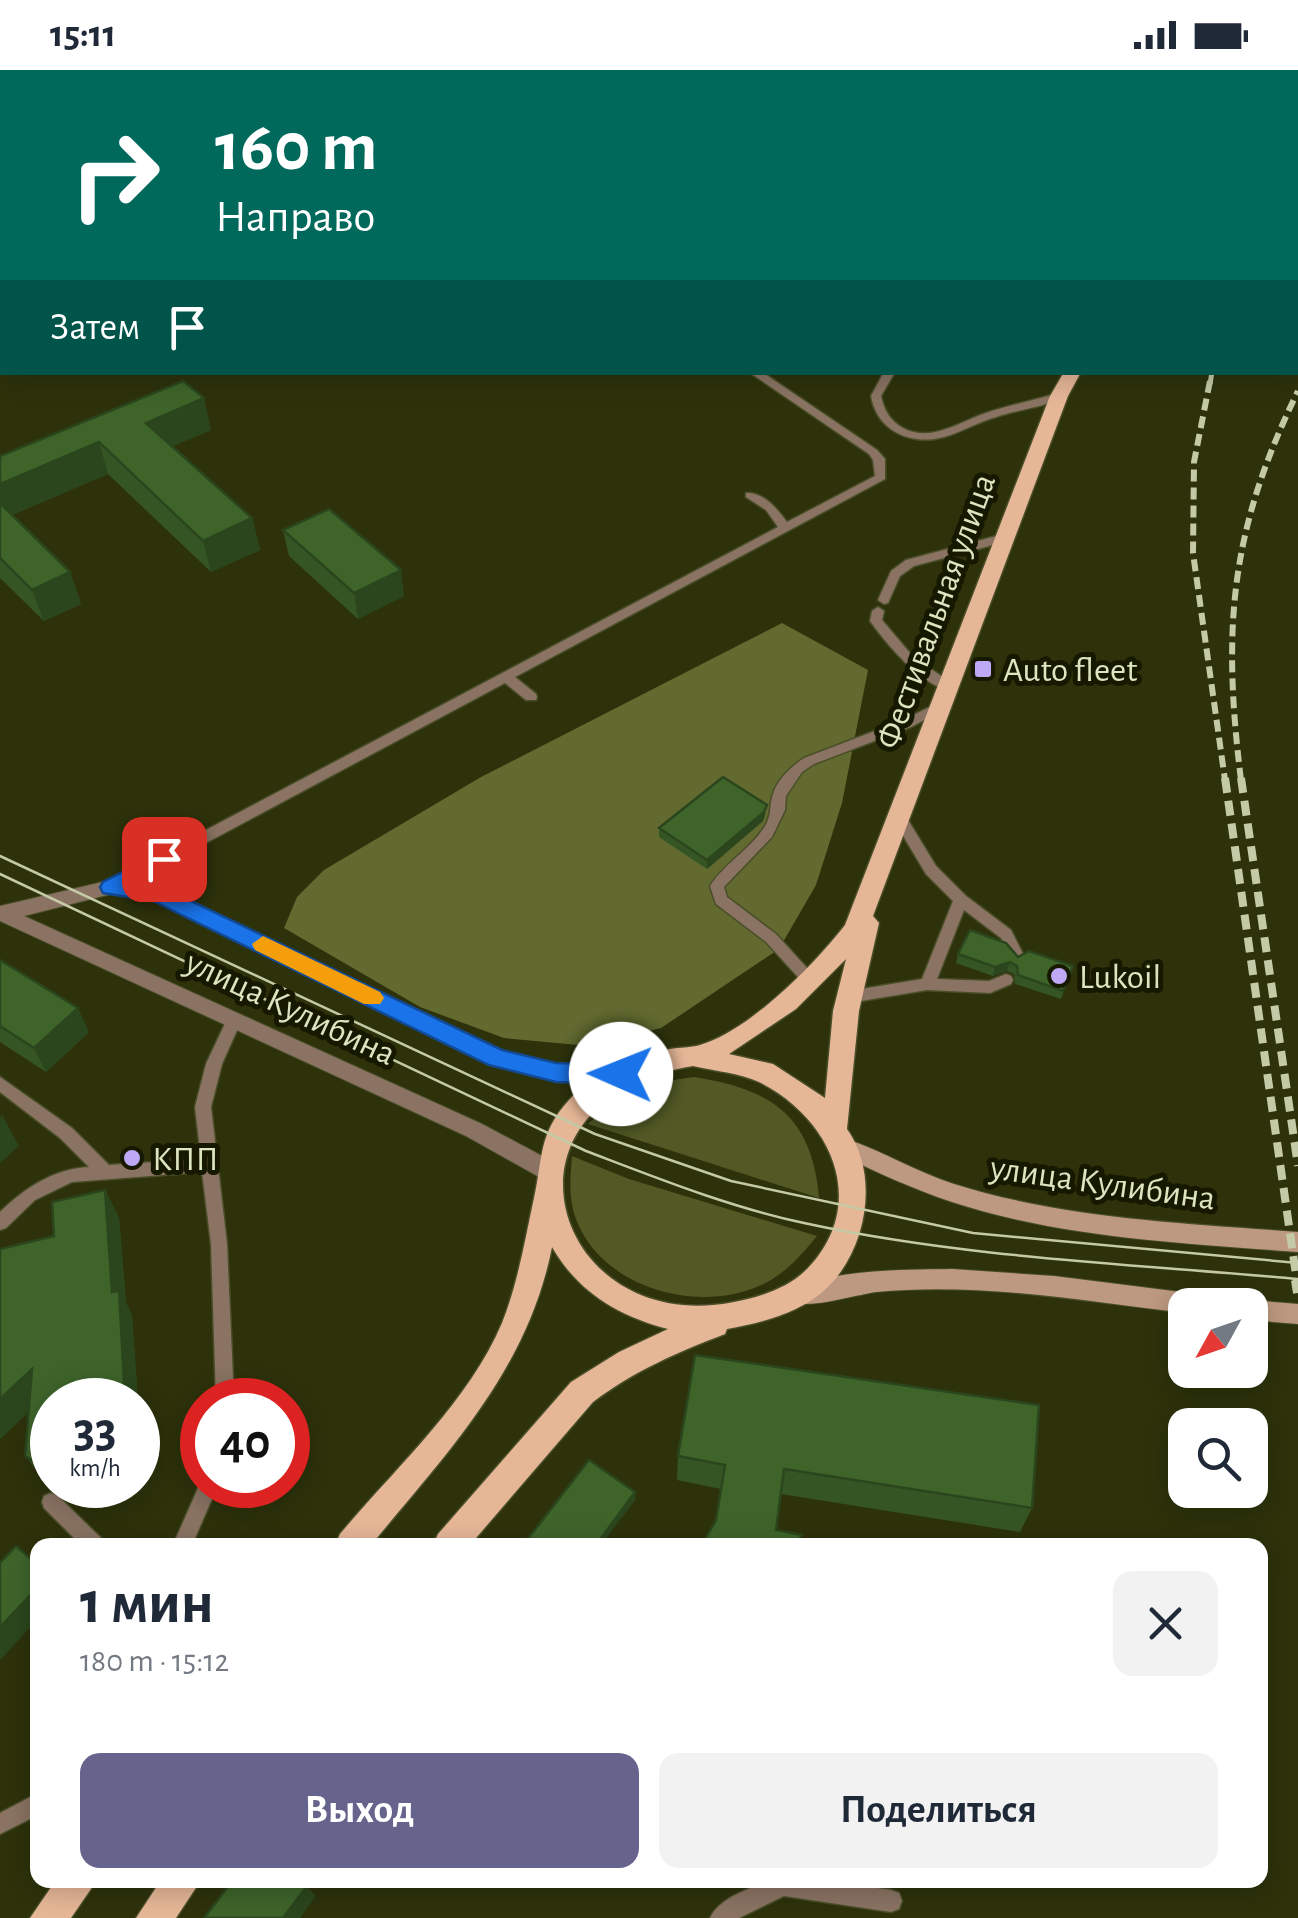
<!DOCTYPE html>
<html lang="ru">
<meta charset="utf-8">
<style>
body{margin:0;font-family:"Alegreya Sans",sans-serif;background:#f2f2f3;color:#1f2937;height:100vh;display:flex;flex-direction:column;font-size:38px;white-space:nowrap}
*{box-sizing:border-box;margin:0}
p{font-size:32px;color:#747a83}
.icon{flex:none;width:55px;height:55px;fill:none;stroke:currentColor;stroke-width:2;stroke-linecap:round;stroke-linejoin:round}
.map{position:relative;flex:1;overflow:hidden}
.details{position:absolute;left:30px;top:1468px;width:1238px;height:350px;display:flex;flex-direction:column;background:#fff;border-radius:20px;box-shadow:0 5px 25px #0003}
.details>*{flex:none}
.guide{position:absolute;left:0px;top:0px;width:1300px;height:305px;box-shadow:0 5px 25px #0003;background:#00695c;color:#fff;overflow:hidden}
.needle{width:65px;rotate:230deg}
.tools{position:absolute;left:1168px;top:1218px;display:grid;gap:20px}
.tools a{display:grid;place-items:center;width:100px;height:100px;border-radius:20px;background:#fff;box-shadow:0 5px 25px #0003;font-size:50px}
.speed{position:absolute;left:30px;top:1308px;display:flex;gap:20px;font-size:50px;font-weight:700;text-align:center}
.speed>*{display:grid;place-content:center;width:130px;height:130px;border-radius:50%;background:#fff;box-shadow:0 5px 25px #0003;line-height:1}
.speed small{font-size:25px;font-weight:400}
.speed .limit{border:15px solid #d22;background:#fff;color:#111}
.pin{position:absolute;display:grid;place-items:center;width:85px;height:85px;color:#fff;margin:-42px;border-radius:20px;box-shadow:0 5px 15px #0006}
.me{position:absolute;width:110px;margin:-55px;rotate:271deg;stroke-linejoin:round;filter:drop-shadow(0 0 8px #0008)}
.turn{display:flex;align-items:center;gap:35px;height:210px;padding:0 50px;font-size:45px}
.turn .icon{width:130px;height:130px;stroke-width:2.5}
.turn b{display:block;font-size:70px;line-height:85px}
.then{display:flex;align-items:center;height:95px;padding:0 50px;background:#0003;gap:20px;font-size:38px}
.round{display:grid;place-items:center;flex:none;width:105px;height:105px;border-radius:20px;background:#f2f2f3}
.head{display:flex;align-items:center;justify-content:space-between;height:170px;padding:0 50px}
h1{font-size:60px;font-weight:700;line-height:75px}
.action{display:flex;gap:20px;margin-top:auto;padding:20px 50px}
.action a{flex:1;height:115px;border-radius:20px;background:#66638c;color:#fff;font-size:40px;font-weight:700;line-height:115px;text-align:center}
.action a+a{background:#f2f2f3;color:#1f2937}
.status{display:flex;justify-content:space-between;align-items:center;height:70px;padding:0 50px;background:#fff;direction:ltr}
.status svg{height:28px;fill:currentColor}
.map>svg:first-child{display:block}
.green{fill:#525925}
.forest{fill:#626a30}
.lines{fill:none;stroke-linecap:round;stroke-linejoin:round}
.river{fill:#001e2f;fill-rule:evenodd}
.service-casing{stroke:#494e28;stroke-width:3}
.minor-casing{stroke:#494e28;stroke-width:22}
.tertiary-casing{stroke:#494e28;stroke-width:2}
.secondary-casing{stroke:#494e28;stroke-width:2}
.primary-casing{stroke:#494e28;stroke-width:3}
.service{fill:#8a7363;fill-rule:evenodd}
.minor{stroke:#8a7363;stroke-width:20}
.tertiary{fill:#8a7363;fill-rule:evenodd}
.secondary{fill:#be9981;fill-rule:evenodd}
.primary{fill:#e6b797;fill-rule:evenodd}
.tram{stroke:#c4caa6;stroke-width:2.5}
.rail-far3{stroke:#c4caa6;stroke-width:5;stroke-dasharray:10 5;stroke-linecap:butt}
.rail-far2{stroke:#c4caa6;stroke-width:6;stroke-dasharray:12 6;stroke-linecap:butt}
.rail-far1{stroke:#c4caa6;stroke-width:8;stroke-dasharray:15 8;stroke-linecap:butt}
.rail{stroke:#c4caa6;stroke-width:10;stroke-dasharray:19 10;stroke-linecap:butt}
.wall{fill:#355624}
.shaded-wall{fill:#2b461d}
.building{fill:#3e642a;stroke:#2b461d;stroke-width:2.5}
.route{fill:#1a73e8;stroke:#114b97;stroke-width:2.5}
.slow{fill:#f59e0b}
.poi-dot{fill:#bda9f5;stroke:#161900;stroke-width:4}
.labels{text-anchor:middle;stroke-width:10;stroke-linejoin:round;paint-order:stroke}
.street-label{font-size:35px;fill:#dde4c0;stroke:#161900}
.poi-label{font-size:35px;fill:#dde4c0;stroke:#161900;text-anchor:start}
</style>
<div class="status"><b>15:11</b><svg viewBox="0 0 49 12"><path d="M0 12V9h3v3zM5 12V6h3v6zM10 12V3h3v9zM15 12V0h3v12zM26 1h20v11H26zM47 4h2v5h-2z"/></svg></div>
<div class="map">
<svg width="1298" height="1848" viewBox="0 0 1298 1848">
<rect width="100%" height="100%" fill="#2d320b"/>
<g class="green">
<path d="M694 1007C772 1019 812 1046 819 1128L588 1054C624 1021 646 1013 694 1007Z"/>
<path d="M572 1086 629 1109 817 1166C800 1187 784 1205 759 1216 698 1243 606 1219 578 1154 568 1131 570 1110 572 1086Z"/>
</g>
<polygon class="forest" points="782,553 868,600 842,733 816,815 779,879 661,958 589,976 504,968 420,937 284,858 297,827 324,800 481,707"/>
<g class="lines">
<polygon class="river" points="467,0 513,0 515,2 469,2"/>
<g class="service-casing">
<g id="service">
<path d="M749 302H762L877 380 885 389V409L515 607 536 624 537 627 536 630H526L505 613 116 821H106L104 817 106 813 778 457 766 440 746 427V423C764 422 777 439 787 452L875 406 873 390 869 384Z"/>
<path d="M884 302H895L881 326C884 340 890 351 903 358 931 373 959 352 986 343 1009 335 1032 331 1055 324L1064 326C1045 338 1018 339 996 347 978 352 962 362 944 367 911 376 877 361 871 326Z"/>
<polygon points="1004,464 1010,468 1008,471 914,496 900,506 888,533 884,534 878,530 891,501 906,490"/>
<path d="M878 537 884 541 882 550 915 589 954 614V620C925 621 886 573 870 551L872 541Z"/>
<path d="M944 630 949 631 950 634 949 637 911 657 814 694 802 702 786 726 785 740 772 767 724 817 727 827 776 864 817 909 819 913 817 917H807L766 872 716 834 710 816C725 793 751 779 765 756 772 745 769 735 773 724 777 710 792 696 804 688L901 651Z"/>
<polygon points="900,744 905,745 936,796 966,826 1011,860 1024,886 1017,892 1012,890 1001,868 964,840 937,909 989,911 1006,904 1011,906 1013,910 1011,914 990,923 927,920 849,933 844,931 841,927 844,923 849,921 922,909 953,831 926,804 893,749"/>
<path d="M234 943 239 945 242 949 222 994 211 1037 227 1174 234 1330H216L211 1174 202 1102 72 1112 35 1130 6 1158 0 1160V1142C25 1118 53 1099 89 1097L60 1068 0 1022V1007L72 1058 109 1095 201 1089 195 1037 206 994 229 945Z"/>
<polygon points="202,1409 202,1415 218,1415 192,1475 173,1475"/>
<polygon points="51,1423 58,1426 101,1468 103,1475 81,1475 44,1438 42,1432 44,1426"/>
<polygon points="38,1723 38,1745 0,1764 0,1743"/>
<path d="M770 1810H822L891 1820 899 1823 902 1831 899 1839 891 1842 784 1826 739 1848H710C720 1827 750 1819 770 1810Z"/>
</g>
</g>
<g class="minor-casing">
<polyline id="minor" points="1071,2 1073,0"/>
</g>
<g class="tertiary-casing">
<g id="tertiary">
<polygon points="1229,0 1252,0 1254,2 1232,2"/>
<polygon points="111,810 164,818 501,982 556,995 621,996 628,998 631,1004 628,1010 621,1012 556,1011 490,995 154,830 111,824 24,846 482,1054 557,1094 560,1101 557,1108 549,1110 541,1108 466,1066 0,851 0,836"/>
</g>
</g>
<g class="secondary-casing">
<g id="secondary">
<path d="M847 1069C884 1082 917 1102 954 1114 1065 1149 1183 1153 1298 1162V1182C1183 1173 1062 1168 952 1132 913 1119 876 1102 839 1084L836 1078 839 1072Z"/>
<path d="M952 1199 1054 1206 1205 1225 1213 1228 1216 1235H1185V1243C1083 1231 980 1212 876 1222 855 1225 810 1239 793 1232L790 1225 793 1218C842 1199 900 1200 952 1199Z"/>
<polygon points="1250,1230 1298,1234 1298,1254 1250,1250 1250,1235 1241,1235"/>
</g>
</g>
<g class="primary-casing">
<g id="primary">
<path d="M1064 302H1081L1068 326 873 846 879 853 859 941 847 1059C880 1105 867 1179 827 1218 799 1244 763 1252 727 1259L725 1264C678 1282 634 1301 593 1332L470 1475H433L438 1464 571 1312 619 1282 668 1259C618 1246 578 1222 552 1177 528 1299 448 1382 371 1475H335L340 1464C395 1398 468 1333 502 1253 518 1213 525 1169 534 1128 543 1088 538 1064 569 1030 594 1002 634 986 670 979 679 977 691 978 700 975 750 960 814 895 845 855L1050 326ZM846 889 833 941 825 1028 773 994 729 984 796 939ZM693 996C714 1001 740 1003 759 1012 831 1048 870 1132 808 1198 789 1218 760 1227 734 1232 554 1268 480 1031 693 996Z"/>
<polygon points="56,1810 97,1810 71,1848 30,1848"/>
<polygon points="161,1810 201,1810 176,1848 136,1848"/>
</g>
</g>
<use href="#service" class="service"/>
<use href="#minor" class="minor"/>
<use href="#tertiary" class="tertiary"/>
<use href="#secondary" class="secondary"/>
<use href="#primary" class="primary"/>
<g class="tram">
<polyline points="0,786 595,1064 731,1111 973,1163 1298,1193"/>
<path d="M0 804 586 1081C657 1108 729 1137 804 1153 965 1188 1134 1194 1298 1209"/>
</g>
<polyline class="rail-far3" points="1210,314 1212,302"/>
<g class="rail-far2">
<polyline points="1210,311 1194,392 1193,483 1225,710"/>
<path d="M1241 710C1222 558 1230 460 1298 321"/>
</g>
<g class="rail-far1">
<polyline points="1225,708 1297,1212"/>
<polyline points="1241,708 1298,1096"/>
</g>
<polyline class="rail" points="1296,1210 1298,1223"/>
</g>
<g class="wall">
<polygon points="2,101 2,136 0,128 0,102"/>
<polygon points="211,360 173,376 252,448 260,480 211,502 108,404 12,445 70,502 81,534 44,551 0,508 0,386"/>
<polygon points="283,460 404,526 358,549 289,486"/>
<polygon points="766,743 763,751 707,799 659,767 659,758"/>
<polygon points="958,884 1018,887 1073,896 1061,929 1015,914 1014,904 1007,901 993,906 956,893"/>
<polygon points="0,890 89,962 46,1002 0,972"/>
<polygon points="105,1120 119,1148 126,1233 132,1246 143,1405 52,1330 52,1415 43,1408 25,1386 28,1342 0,1369 54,1166"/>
<polygon points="695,1285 1032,1438 1020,1462 781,1424 776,1460 716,1450 721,1419 677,1410 678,1386"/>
<polygon points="53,1415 123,1415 84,1436"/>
</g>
<g class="shaded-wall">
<polygon points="2,205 2,242 0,243 0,206"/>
<polygon points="204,328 211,360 155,384 146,353"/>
<polygon points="99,372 108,404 0,450 0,414"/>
<polygon points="252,448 260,480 211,502 203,471"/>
<polygon points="401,500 404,526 358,549 354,523"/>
<polygon points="70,502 81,534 44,551 32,520"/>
<polygon points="767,735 763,751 707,799 707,790"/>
<polygon points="1010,892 1007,901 993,906 995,897"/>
<polygon points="78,938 89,962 46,1002 34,978"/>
<polygon points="2,1045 19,1076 0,1093 0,1047"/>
<polygon points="105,1120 119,1148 126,1233 132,1246 143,1405 138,1408 138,1330 125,1330 112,1222"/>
<polygon points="32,1299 48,1324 0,1369 0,1329"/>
<polygon points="68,1415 123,1415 84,1436"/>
<polygon points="635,1422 636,1429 601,1475 596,1475"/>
<polygon points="38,1517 38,1549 0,1590 0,1557"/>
<polygon points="307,1816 316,1826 300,1848 283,1848"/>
</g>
<g class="building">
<polygon points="2,138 2,205 0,206 0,139"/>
<polygon points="183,311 204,328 146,353 252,448 203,471 99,372 0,414 0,386"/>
<polygon points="0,433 70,502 32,520 0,488"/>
<polygon points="329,439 401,500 354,523 283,460"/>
<polygon points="723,707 767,735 764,742 707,790 659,758"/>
<polygon points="970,860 1006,873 1018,887 1029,881 1073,896 1063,921 1018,905 1017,896 1010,892 995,897 958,884"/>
<polygon points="0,890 78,938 34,978 0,956"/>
<polygon points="105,1120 112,1222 119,1221 125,1330 52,1330 52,1404 25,1386 32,1299 0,1329 0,1179 54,1166 52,1132"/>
<polygon points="695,1285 1039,1335 1032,1438 784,1399 776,1460 802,1465 796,1475 702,1475 716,1450 725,1395 678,1386"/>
<polygon points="589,1390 635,1422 596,1475 523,1475"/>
<polygon points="16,1476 38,1495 38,1517 0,1557 0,1493"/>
<polygon points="233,1810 300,1810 307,1816 283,1848 204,1848"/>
</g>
<polygon class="route" points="164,781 171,784 174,789 138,813 164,818 502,980 556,993 621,995 629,998 633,1004 629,1011 621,1014 556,1012 489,995 153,831 103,823 100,817 103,812"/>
<polygon class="slow" points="263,866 380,922 384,928 380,934 364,934 255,880 252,874"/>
<g class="poi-dot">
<rect x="973" y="589" width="20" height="20" rx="5"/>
<circle cx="1059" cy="906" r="10"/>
<circle cx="132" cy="1088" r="10"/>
</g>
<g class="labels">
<g class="street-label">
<text transform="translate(935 541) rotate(-70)" y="12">Фестивальная улица</text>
<text transform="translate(291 937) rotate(25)" y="12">улица Кулибина</text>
<text transform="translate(1103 1112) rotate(8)" y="12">улица Кулибина</text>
</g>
<g class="poi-label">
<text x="1003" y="611">Auto fleet</text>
<text x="1079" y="918">Lukoil</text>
<text x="152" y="1100">КПП</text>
</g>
</g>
</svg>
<div class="tools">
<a><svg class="needle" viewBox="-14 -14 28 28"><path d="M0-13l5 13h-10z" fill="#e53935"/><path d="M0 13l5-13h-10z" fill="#747a83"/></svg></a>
<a><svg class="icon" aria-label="search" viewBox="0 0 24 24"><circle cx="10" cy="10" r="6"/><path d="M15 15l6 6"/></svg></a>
</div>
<div class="speed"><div>33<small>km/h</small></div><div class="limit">40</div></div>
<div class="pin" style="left:164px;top:789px;background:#d93025"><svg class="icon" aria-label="arrive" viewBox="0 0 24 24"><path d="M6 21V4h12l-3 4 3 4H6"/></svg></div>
<svg class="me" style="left:621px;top:1004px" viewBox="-20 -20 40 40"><circle r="19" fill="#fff"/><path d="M0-13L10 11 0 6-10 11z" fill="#1a73e8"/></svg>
<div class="guide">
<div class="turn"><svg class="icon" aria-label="right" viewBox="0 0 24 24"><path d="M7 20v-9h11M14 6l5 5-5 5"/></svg><div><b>160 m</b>Направо</div></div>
<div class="then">Затем<svg class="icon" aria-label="arrive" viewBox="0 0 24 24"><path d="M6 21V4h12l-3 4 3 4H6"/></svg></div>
</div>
<section class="details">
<div class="head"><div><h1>1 мин</h1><p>180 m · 15:12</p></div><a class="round"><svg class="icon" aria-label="close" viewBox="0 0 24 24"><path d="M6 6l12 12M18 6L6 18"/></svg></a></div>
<div class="action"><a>Выход</a><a>Поделиться</a></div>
</section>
</div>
